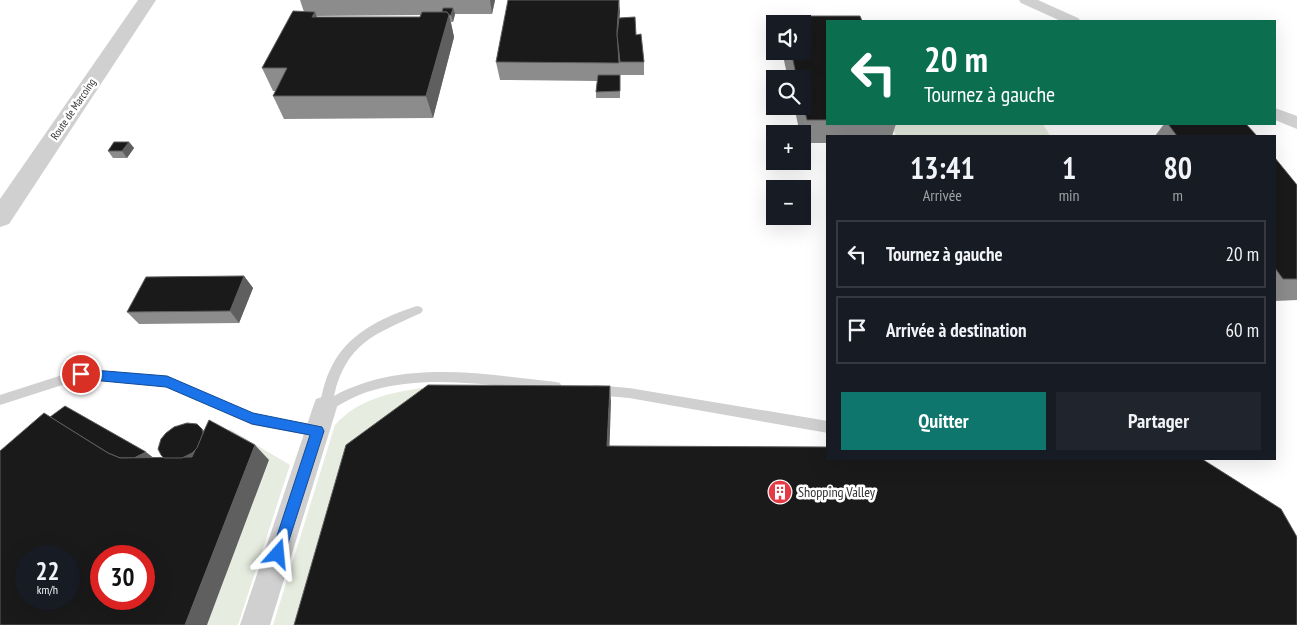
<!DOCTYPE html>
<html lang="fr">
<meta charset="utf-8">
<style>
body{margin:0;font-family:"PT Sans Narrow",sans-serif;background:#20242c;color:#f1f3f6;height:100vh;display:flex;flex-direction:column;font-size:19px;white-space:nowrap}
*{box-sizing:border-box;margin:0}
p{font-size:16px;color:#9ea1a6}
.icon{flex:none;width:28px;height:28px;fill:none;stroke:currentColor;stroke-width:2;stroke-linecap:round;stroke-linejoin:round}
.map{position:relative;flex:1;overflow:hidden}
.sheet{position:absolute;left:826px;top:135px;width:450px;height:325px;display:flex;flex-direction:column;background:#171b24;border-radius:0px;box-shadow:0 5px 20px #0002}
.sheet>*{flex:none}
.top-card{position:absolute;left:826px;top:20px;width:450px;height:105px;border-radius:0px;box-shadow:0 5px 20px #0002;background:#0b6e4f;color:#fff;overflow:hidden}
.buttons{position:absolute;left:766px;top:15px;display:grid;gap:10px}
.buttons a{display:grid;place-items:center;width:45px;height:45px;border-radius:0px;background:#171b24;box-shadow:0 5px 20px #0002;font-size:25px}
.speed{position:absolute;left:15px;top:545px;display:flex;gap:10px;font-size:25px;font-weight:700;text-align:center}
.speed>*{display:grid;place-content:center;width:65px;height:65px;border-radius:50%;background:#171b24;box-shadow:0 5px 20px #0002;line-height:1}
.speed small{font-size:12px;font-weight:400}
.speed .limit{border:8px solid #d22;background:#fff;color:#111}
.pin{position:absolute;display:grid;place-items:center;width:42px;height:42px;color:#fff;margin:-21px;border:2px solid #fff;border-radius:50%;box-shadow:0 1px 5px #0007}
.me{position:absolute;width:55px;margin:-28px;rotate:18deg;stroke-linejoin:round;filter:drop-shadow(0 0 4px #0008)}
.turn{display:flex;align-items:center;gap:18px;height:105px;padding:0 15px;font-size:22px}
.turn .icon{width:65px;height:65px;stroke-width:2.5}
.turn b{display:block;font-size:35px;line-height:42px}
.eta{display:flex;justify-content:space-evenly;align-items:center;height:85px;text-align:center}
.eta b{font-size:30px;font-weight:700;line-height:35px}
.cta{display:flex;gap:10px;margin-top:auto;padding:10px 15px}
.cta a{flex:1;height:58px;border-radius:0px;background:#0f766e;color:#fff;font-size:20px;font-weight:700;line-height:58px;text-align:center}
.cta a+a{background:#20242c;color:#f1f3f6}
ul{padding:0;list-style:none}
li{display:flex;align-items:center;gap:15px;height:68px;margin:0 10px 8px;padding:0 5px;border:2px solid #363941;border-radius:0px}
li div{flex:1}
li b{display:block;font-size:19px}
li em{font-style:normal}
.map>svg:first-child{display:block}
.green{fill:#e6ecdf}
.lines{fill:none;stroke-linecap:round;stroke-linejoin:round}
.service{fill:#d0d0d0;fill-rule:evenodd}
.minor{fill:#d0d0d0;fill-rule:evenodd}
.tertiary{fill:#d0d0d0;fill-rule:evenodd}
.wall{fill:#8c8c8c;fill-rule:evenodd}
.shaded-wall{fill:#5f5f5f}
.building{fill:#1a1a1a;stroke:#5f5f5f;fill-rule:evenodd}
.route{fill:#1a73e8;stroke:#114b97}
.labels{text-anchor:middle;stroke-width:5;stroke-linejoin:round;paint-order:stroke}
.far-street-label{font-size:11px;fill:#333;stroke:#fff}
.poi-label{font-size:14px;fill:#333;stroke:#fff;text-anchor:start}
</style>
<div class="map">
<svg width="1297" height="625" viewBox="0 0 1297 625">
<rect width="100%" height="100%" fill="#fff"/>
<g class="green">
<polygon points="891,124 1043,124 1050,136 896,136"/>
<path d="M422 388 427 398 304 625H273L335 425C358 399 389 393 422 388Z"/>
<polygon points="230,429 290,465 238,625 207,625 269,461 224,436"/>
</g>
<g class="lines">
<g class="service">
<path d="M417 306 421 307 423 310 421 313C375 334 346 343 334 396 403 359 481 374 556 382L560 383 562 387 560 391 556 392C494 386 427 373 367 392 354 396 341 404 329 411L325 412 321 411 319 407C322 395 324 382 330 370 345 335 382 317 417 306Z"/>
<polygon points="81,369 167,377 253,414 318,425 322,427 324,431 322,435 318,437 252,425 166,387 81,379 0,405 0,395"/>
<polygon points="595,385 629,388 828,421 828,433 629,398 595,395 591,394 589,390 591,386"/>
</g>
<g class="minor">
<polygon points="1019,0 1038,0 1078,18 1081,21 1061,21 1021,3"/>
<polygon points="1275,108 1297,116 1297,129 1275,120"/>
<polygon points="325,396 334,399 337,407 270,625 240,625 313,407 316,399"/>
</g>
<polygon class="tertiary" points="138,0 156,0 9,224 0,227 0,199"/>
</g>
<g class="wall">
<path d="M300 0H495L492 14H455L453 22H451L454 37 433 118 284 119 273 96 276 91H273L262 68 304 12ZM421 15 420 17H317L316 16Z"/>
<polygon points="620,11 619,18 636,35 644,62 644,75 620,75 620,70 620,98 596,98 596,92 597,81 500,80 496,62"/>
<polygon points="783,16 828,21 828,124 896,124 892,136 828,136 828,143 802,143 802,134 800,134 794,106 802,106 802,79 788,79 782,51 802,51 802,24 781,24"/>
<polygon points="1164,124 1246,124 1257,136 1155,136"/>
<polygon points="129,142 134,148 127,158 113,158 108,151"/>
<polygon points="1275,158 1297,185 1297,300 1275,301"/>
<polygon points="244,276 253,288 239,323 139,324 127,312"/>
</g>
<g class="shaded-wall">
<polygon points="490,0 495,0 492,14"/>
<polygon points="619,0 620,11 618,44 617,31"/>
<polygon points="453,8 455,14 453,22 451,15"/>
<polygon points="315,12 323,34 312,17"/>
<polygon points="449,15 454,37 433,118 426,96"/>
<polygon points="129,142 134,148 127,158 122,151"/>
<polygon points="244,276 253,288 239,323 230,311"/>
<polygon points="610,386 611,402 609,461 607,446"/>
<polygon points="202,429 208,434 198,459 178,459"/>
<polygon points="255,445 269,460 207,625 185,625"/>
<polygon points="146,452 159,462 125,462"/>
</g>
<g class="building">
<polygon points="508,0 619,0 617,31 619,63 496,62"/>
<polygon points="443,8 453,8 451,15 449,15 447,12 442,12"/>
<polygon points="293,11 315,12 312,17 420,17 422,12 447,12 449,15 426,96 273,96 287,68 262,68"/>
<polygon points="783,16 860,16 862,21 828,21 828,120 807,120 802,102 802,79 797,79 791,51 802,51 802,24 784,24"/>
<polygon points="635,17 636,35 641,34 644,62 620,62 617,35 619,18"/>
<polygon points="598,75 620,75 620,91 596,92"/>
<polygon points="1168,124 1246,124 1257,136 1177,136"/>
<polygon points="114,142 129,142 122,151 108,151"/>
<polygon points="1275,158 1297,185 1297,279 1283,279 1275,268"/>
<polygon points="244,276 230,311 127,312 146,277"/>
<polygon points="428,385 610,386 607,446 828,447 828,459 1202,459 1281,509 1297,537 1297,625 294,625 346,445"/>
<polygon points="65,406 146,452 134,458 120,458 108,453 50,417"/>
<path d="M44 413 108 453 120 458 192 457 209 420 255 445 185 625H0V451ZM26 556H69V599H26ZM101 556H144V599H101Z"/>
<polygon points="187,423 197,424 202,429 203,433 197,448 192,453 182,458 164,458 161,455 158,449 161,439 166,433 174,427"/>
</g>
<polygon class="route" points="81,369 167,376 253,413 322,427 324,431 283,559 278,561 273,559 271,554 310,435 252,424 166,387 81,379 76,377 75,374 76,370"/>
<defs>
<g id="building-disc" transform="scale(1.25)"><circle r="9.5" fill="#e63946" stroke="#fff"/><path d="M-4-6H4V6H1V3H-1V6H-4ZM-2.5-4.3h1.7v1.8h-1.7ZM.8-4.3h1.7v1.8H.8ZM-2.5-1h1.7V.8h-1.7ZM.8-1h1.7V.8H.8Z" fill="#fff"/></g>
</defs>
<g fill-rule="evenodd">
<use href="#building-disc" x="780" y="492"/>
</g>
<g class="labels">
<g class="far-street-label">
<text transform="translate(73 109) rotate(-56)" y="4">Route de Marcoing</text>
</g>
<g class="poi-label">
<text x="798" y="497">Shopping Valley</text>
</g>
</g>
</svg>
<div class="buttons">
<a><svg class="icon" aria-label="sound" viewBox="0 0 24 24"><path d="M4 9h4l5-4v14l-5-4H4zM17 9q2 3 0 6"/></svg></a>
<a><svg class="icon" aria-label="search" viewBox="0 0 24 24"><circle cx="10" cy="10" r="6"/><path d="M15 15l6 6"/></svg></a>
<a>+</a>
<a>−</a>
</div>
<div class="speed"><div>22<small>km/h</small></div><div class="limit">30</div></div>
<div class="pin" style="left:81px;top:374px;background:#d93025"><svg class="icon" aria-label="arrive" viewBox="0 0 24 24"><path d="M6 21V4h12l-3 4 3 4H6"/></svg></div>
<svg class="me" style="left:278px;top:554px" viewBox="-20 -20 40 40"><path d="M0-17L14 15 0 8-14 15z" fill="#1a73e8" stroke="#fff" stroke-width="4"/></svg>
<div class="top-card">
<div class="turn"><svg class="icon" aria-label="left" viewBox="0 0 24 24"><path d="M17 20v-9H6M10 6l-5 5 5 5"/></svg><div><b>20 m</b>Tournez à gauche</div></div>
</div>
<section class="sheet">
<div class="eta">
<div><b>13:41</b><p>Arrivée</p></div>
<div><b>1</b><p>min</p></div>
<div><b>80</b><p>m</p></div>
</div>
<ul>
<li><svg class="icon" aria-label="left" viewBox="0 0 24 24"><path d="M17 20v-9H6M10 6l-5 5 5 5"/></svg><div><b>Tournez à gauche</b></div><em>20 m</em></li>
<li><svg class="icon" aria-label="arrive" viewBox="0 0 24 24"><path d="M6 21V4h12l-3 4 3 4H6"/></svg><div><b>Arrivée à destination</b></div><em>60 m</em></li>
</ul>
<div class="cta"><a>Quitter</a><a>Partager</a></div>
</section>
</div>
